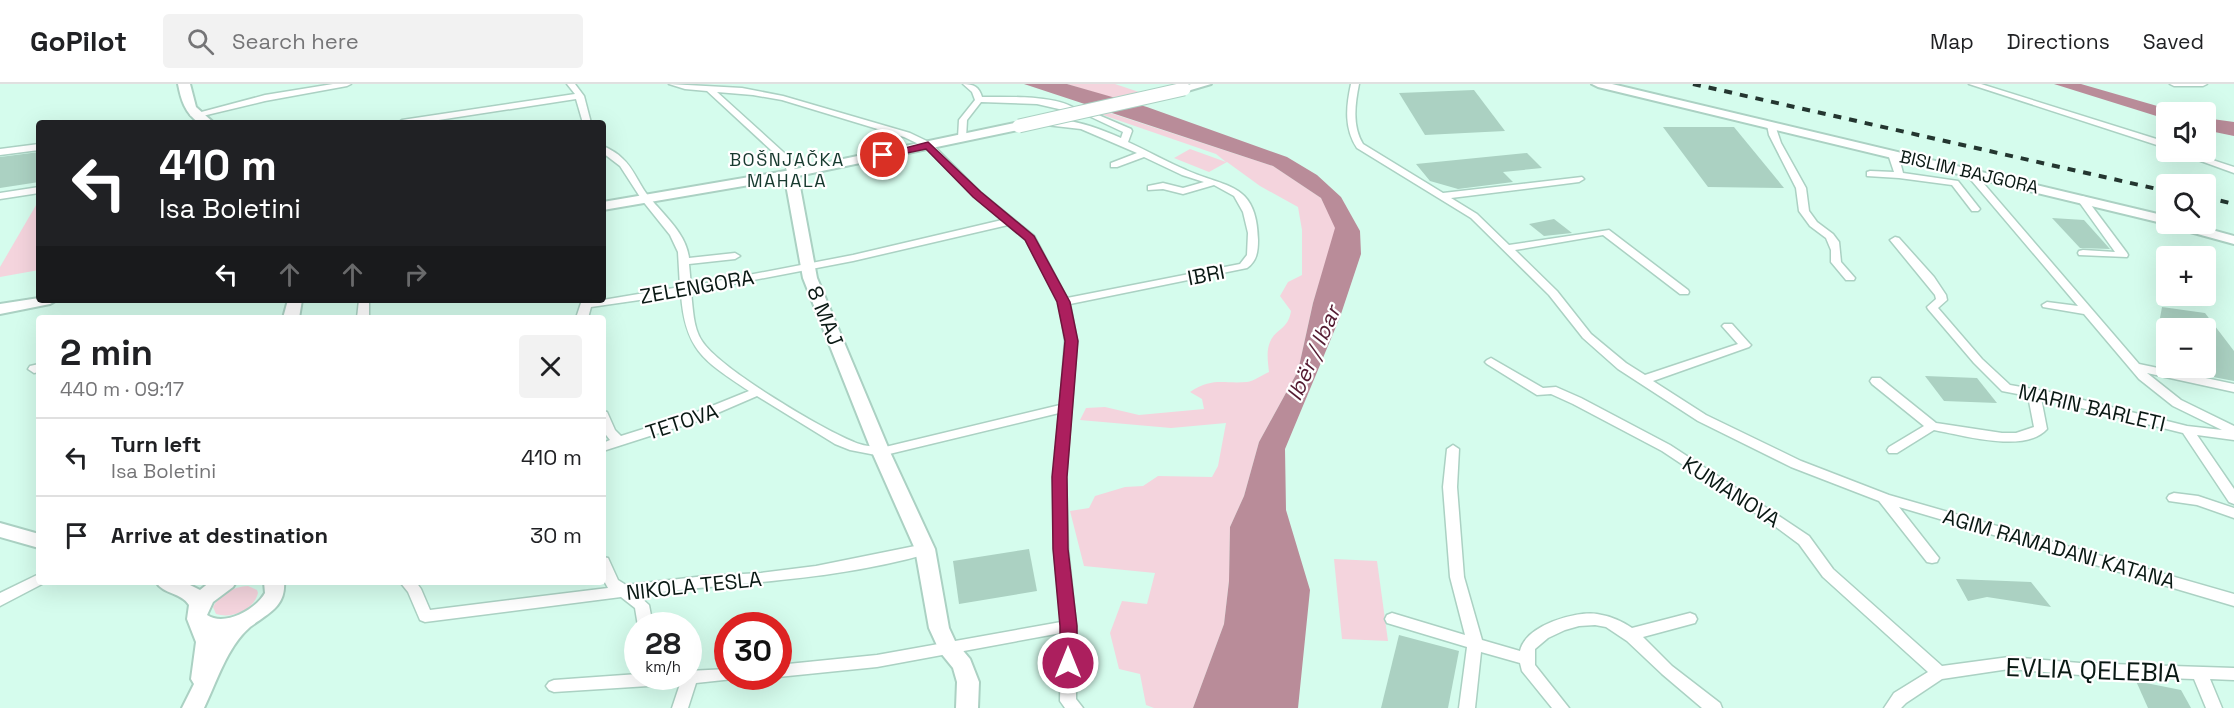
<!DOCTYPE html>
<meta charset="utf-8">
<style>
body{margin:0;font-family:"Space Grotesk",sans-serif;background:#f2f2f2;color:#202124;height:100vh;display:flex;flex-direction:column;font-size:22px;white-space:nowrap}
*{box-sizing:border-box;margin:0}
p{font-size:20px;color:#757577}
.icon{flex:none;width:33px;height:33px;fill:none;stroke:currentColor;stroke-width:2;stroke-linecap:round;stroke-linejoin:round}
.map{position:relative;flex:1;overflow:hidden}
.details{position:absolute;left:36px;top:231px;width:570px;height:270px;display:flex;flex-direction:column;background:#fff;border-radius:6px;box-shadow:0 6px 24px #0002}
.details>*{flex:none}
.hud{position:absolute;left:36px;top:36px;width:570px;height:183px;border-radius:6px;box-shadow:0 6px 24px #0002;background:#202124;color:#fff;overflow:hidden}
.fabs{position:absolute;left:2156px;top:18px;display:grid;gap:12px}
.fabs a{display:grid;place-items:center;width:60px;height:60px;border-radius:6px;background:#fff;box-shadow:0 6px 24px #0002;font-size:30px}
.speed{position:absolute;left:624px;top:528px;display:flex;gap:12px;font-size:30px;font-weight:700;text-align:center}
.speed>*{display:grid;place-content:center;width:78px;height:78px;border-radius:50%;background:#fff;box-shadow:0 6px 24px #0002;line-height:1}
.speed small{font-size:15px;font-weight:400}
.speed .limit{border:9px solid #d22;background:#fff;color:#111}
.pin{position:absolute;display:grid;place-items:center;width:51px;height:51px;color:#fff;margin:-26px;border:3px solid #fff;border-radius:50%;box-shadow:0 2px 6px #0007}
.me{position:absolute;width:66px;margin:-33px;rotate:0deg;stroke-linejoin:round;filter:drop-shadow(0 0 4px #0008)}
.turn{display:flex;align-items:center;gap:21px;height:126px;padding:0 24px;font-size:27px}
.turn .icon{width:78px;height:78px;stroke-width:2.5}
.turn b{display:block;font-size:42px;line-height:51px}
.lanes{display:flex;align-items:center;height:57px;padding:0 24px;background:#0003;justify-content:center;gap:30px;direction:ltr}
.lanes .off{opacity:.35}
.round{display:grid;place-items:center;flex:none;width:63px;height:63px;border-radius:6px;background:#f2f2f2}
.summary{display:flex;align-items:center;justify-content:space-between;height:102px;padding:0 24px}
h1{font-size:36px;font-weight:600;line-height:45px}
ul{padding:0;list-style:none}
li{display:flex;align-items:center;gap:18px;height:78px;padding:0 24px;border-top:2px solid #e0e0e0}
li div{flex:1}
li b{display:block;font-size:22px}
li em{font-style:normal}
header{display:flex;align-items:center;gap:36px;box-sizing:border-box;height:84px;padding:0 30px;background:#fff;border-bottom:2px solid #e0e0e0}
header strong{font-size:28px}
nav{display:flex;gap:33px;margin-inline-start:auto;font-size:21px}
.search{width:420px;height:54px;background:#f2f2f2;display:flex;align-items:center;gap:15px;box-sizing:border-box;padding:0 21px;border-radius:6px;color:#757577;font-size:22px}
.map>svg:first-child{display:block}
.green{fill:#f4d4dd}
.water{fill:#b98c99}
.building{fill:#abd1c2}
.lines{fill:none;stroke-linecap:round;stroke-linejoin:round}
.street-casing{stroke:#abd1c3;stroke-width:3}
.secondary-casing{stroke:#abd1c3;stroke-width:4}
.street{fill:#fff;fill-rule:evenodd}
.secondary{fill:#fff;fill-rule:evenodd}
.rail{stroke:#243630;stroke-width:4;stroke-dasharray:8 8;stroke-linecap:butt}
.secondary-bridge-casing{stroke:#abd1c3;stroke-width:15;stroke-linecap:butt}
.secondary-bridge{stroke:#fff;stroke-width:13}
.route{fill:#ac1f5e;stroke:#70143d;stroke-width:1.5}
.labels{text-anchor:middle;stroke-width:4.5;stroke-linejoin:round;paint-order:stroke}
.far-neighbourhood-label{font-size:18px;letter-spacing:1.5px;fill:#173a2f;stroke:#fff}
.far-street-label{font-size:18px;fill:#0a1914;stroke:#fff}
.street-label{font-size:21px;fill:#0a1914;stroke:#fff}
.water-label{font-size:22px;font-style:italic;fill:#541b31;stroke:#fff}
.near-street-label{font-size:26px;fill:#0a1914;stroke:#fff}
</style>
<header>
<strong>GoPilot</strong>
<div class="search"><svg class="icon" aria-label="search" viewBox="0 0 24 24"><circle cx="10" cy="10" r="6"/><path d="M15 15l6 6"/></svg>Search here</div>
<nav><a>Map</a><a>Directions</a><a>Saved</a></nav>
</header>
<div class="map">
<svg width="2234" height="624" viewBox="0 0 2234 624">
<rect width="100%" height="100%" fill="#d5fced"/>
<g class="green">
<polygon points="1067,0 1115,0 1142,9 1116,15"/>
<path d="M1107 28 1273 82 1321 114 1336 144 1313 219 1298 287 1259 358 1244 412 1230 443 1229 497 1224 540 1193 624H1154L1146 621 1140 590 1119 585 1110 549 1122 517 1147 520 1155 489 1084 482 1070 427 1089 424 1095 412 1125 403 1143 402 1158 392 1212 393 1218 382 1226 339 1171 344 1080 336 1086 324 1105 323 1139 331 1204 325 1202 315 1190 308C1213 293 1222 300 1247 298 1254 297 1262 291 1269 288 1268 278 1266 267 1270 258 1276 244 1288 246 1291 227L1280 212 1288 198 1302 191V146L1298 123 1260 102 1227 78 1209 88 1174 74 1190 65 1226 78 1216 70 1100 30Z"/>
<polygon points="39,116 39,186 0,193 0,183"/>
<polygon points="1334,475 1377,477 1388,557 1342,555"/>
<path d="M248 502 257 506 258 509C254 526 232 535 216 530L213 523C220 509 233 503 248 502Z"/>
</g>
<g class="water">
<polygon points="1024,0 1067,0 1147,23 1287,73 1317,91 1341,113 1360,147 1361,170 1340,233 1285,365 1286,426 1310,506 1298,624 1193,624 1224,540 1229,497 1230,443 1244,412 1259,358 1298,287 1313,219 1335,144 1321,114 1273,82"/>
<polygon points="2054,0 2081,0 2178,28 2166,28 2166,35"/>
<polygon points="2205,34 2234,38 2234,52 2205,46"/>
</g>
<g class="building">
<polygon points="1474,6 1505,47 1425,51 1399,9"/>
<polygon points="1663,43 1734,43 1784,104 1708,103"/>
<polygon points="39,68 39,98 0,104 0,73"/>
<polygon points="1527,69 1542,84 1503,88 1513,98 1458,105 1430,97 1416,80"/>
<polygon points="2052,134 2084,136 2110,165 2080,164"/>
<polygon points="1554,135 1572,149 1544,152 1529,140"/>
<polygon points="2162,223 2205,229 2234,267 2234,297 2213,293 2205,282 2205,244 2192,244 2189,239 2160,234"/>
<polygon points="1925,292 1977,294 1997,319 1944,317"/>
<polygon points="1029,465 1037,507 959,520 953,477"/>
<polygon points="1956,495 2031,498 2051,523 1987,513 1968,517"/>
<polygon points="1399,551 1459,567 1448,624 1381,624"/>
<polygon points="2136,597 2181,606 2191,624 2148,624"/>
</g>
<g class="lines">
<g class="street-casing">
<g id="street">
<polygon points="333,0 351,0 347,2 265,17 194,34 190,31 265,11"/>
<polygon points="567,0 575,0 584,12 591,39 583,39 576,15 419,39 398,39 402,36 575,10"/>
<path d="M669 0 742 4 783 12 910 49 931 59 980 108 1034 152 1067 214 1240 180 1247 171 1248 149 1243 128 1234 112 1214 101 1183 110 1163 105 1148 106V102L1163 99 1183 104 1204 98 1182 91 1144 73 1117 83H1111V79L1137 69 1081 45 1046 41V37C1071 33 1098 44 1121 54L1123 48 1089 32 1096 30 1131 45 1132 47 1128 58C1148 67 1167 78 1186 86 1226 104 1257 98 1258 156 1258 167 1257 177 1247 184L1070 220 1077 257 1066 393 1068 465 1076 542V615L1083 624H1065L1060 617 1061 549 877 583 778 593 776 592H778V581L877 571 1061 538 1054 465V393L1059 329 881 372 850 366 835 360 757 312 706 334 603 367V359L610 356 603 347V327L607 328 615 346 621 352 697 328 749 307C704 277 685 266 681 210L591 223 588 234H576L582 216H603L680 203 678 168 670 151 642 116 620 82 603 69V62C610 65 617 69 623 75 633 84 638 98 646 109 661 129 686 148 689 174L735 169 740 172 735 175 689 180 691 202 853 171 1002 136 974 112 925 63 904 53 782 16 753 11 717 8 792 76 796 90 791 93 788 92 785 79 707 7 685 5ZM1008 141 1026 156 1059 218 1065 257 1060 321 881 364C872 362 862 362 854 358 822 345 720 285 702 257 693 244 693 224 691 208L853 177Z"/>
<path d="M963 0C974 0 979 3 982 13 1008 13 1055 11 1076 25L1072 28 1037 20 981 18 967 36 966 54 962 57 958 54 959 36 975 16 972 8Z"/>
<path d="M1351 0H1359C1355 20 1352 42 1363 60L1443 109 1582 93 1584 95 1579 98 1451 114 1477 130 1509 161 1609 146 1688 206 1689 208 1688 210H1680L1603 151 1515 166 1557 207 1591 250 1626 279 1645 291 1738 260 1722 242 1724 240H1732L1749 259 1751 261 1749 263 1653 297 1706 331 1801 377 1889 411 2234 510V522L1899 423 1939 474 1937 478 1932 479 1927 478 1879 417 1791 383 1698 337 1618 285 1583 254 1549 211 1471 134 1357 64C1344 44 1346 23 1351 0Z"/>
<polygon points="1969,0 1981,0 2166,58 2166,64"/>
<polygon points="2170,0 2207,0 2203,2 2174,2"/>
<polygon points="1771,38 1775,41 1781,59 1806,104 1809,127 1817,138 1833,150 1839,158 1841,178 1855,194 1854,196 1846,196 1831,178 1831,166 1826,154 1810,142 1799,127 1796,104 1769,51 1767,41"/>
<polygon points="39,60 39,66 0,71 0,65"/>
<polygon points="1893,67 1898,70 1903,89 1958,97 1980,125 1978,127 1972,127 1952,101 1899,94 1867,92 1867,88 1870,87 1894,88 1888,70"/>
<polygon points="2176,68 2188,68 2234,83 2234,89"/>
<path d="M1969 85 1972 86 2139 280 2234 300V308L2147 289 2181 316 2234 342V356L2197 351 2234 405V420L2229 418 2183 349 2041 314 2047 345C2025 370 1962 351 1934 346L1897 369H1889L1887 366 1889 363 1924 342 1872 300 1870 297 1872 294H1880L1936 339 2002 349H2016L2034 343 2028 312 2002 307 1974 279 1928 225 1927 223 1936 215 1935 211 1890 156 1895 153 1899 154 1934 193 1946 211 1947 216 1938 224 1982 275 2010 301 2055 309 2187 342 2222 346 2173 322 2139 295 2084 230 2043 223 2042 221 2047 218 2078 222 1966 90 1964 88Z"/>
<polygon points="39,103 39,109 0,115 0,109"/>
<polygon points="2082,112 2085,113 2127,169 2128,171 2127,173 2079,171 2078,169 2079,167 2083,166 2115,168 2077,115"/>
<polygon points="359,216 369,216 369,234 357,234"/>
<polygon points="1491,274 1543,304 1556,303 1581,314 1670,361 1782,434 1809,452 1833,485 1942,582 2009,573 2080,579 2234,584 2234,596 2210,595 2222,624 2206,624 2194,595 2080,591 2009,585 1942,595 1906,619 1901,624 1884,624 1894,609 1928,588 1823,493 1799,460 1772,440 1662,367 1573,320 1551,310 1537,311 1487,280 1485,278 1487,276"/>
<polygon points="39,280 39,288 34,289 28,285 30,282"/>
<path d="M1453 361 1459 365 1457 403 1464 493 1482 556 1520 567C1525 542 1574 527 1597 530 1610 532 1622 537 1632 544L1690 529 1695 531 1697 535 1695 539 1643 553 1672 582 1720 619 1722 624H1702L1662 590 1627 557 1606 543 1595 541 1579 542 1565 546 1548 554 1535 565V581L1569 624H1552L1522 587 1520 579 1481 568 1475 624H1459L1467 563 1387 539 1385 535 1387 531 1392 529 1465 551 1450 493 1443 403 1447 365Z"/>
<polygon points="2174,409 2198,412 2234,424 2234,434 2197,421 2169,417 2167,414 2169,411"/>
<path d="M925 460 930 461 932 465 930 469C835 497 736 498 638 511L649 521 653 542H638L635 524 621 513 425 538 420 536 408 508 400 498H416L421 505 430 526 608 504 603 495V473L608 474 618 496 626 501 705 492 761 489 816 482Z"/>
<polygon points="39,490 39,498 44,499 0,522 0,509"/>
<polygon points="728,585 728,592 735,592 733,595 696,599 688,624 672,624 680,600 554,608 549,606 546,602 549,598 554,596 638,590 638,592 688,592 688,587"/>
</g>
</g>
<g class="secondary-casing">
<g id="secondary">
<path d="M178 0H190L196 23 214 39H199C185 29 181 16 178 0Z"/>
<polygon points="1191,0 1211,0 1184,8 1178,5"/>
<polygon points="1592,0 1612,0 2166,132 2166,140 2168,140 2166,140 1598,3"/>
<polygon points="1019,38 1025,42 1023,45 798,92 817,194 890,368 935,465 949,544 955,557 970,575 979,598 978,624 956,624 957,598 953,584 940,568 929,544 915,465 872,368 803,194 785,95 603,126 603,118 791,86"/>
<polygon points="2170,140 2190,140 2234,152 2234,160 2172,143"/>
<polygon points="39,214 39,216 57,216 50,220 0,230 0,220"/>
<polygon points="288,216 302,216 299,234 283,234"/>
<polygon points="0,439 39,450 39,464 0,453"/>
<path d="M156 498H184L200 506 210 498H236L233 503 213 518 207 531C225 543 256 525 265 509L264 498H284C286 523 267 530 250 543 227 563 217 597 204 624H182L194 600 191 595 196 558 187 535 189 521C182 509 163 510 156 498Z"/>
</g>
</g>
<use href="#street" class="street"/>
<use href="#secondary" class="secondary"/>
<g class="rail">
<polyline points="1693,0 2166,107"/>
<polyline points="2205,113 2234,120"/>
</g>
<g class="secondary-bridge-casing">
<polyline id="secondary-bridge" points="1019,42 1184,5"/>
</g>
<use href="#secondary-bridge" class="secondary-bridge"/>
</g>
<polygon class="route" points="928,58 981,108 1034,152 1070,218 1078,257 1067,393 1068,465 1077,542 1077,579 1075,584 1062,584 1060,579 1060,542 1053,465 1052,393 1065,257 1057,218 1025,156 973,113 926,65 883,74 878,71"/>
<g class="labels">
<g class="far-neighbourhood-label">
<text x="787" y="82">BOŠNJAČKA<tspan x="787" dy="21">MAHALA</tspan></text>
</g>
<g class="far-street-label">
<text transform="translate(1969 88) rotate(13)" y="6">BISLIM BAJGORA</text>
</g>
<g class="street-label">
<text transform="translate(1206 191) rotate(-11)" y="7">IBRI</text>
<text transform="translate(697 203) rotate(-10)" y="7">ZELENGORA</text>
<text transform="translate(825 232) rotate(68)" y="7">8 MAJ</text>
<text transform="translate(2092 324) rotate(13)" y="7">MARIN BARLETI</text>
<text transform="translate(682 338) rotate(-18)" y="7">TETOVA</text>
<text transform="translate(1731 408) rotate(33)" y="7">KUMANOVA</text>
<text transform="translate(2059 465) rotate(16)" y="7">AGIM RAMADANI KATANA</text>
<text transform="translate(694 502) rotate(-6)" y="7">NIKOLA TESLA</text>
</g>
<g class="water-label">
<text transform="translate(1313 269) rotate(-66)" y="8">Ibër / Ibar</text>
</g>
<g class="near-street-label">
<text transform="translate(2093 586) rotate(2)" y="9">EVLIA QELEBIA</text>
</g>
</g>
</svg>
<div class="fabs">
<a><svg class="icon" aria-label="sound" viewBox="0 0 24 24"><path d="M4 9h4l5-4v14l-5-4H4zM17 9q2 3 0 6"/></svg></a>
<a><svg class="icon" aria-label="search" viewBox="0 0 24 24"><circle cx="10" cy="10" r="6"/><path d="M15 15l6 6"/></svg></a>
<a>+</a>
<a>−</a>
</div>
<div class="speed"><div>28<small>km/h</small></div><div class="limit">30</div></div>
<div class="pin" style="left:883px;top:71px;background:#d93025"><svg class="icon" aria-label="arrive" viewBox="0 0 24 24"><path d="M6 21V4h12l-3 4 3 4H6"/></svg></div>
<svg class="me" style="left:1068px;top:579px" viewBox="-20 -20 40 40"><circle r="17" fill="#ac1f5e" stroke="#fff" stroke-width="3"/><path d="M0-11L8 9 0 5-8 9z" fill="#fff"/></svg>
<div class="hud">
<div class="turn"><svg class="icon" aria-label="left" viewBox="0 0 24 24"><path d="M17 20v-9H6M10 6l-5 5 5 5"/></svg><div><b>410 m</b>Isa Boletini</div></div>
<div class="lanes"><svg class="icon" aria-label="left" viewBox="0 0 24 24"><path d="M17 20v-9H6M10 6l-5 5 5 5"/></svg><svg class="icon off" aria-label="ahead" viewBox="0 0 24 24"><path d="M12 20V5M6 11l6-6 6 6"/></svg><svg class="icon off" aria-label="ahead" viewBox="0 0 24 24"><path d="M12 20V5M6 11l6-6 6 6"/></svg><svg class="icon off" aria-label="right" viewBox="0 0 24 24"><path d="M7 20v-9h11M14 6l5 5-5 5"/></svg></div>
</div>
<section class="details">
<div class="summary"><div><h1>2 min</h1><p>440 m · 09:17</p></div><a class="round"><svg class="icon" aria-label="close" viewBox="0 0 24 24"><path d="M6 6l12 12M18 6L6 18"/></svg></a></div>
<ul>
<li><svg class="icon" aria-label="left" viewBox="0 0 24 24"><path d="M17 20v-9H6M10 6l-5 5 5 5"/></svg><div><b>Turn left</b><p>Isa Boletini</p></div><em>410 m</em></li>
<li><svg class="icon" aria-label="arrive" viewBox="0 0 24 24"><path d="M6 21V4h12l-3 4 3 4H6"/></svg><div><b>Arrive at destination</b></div><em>30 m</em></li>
</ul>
</section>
</div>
